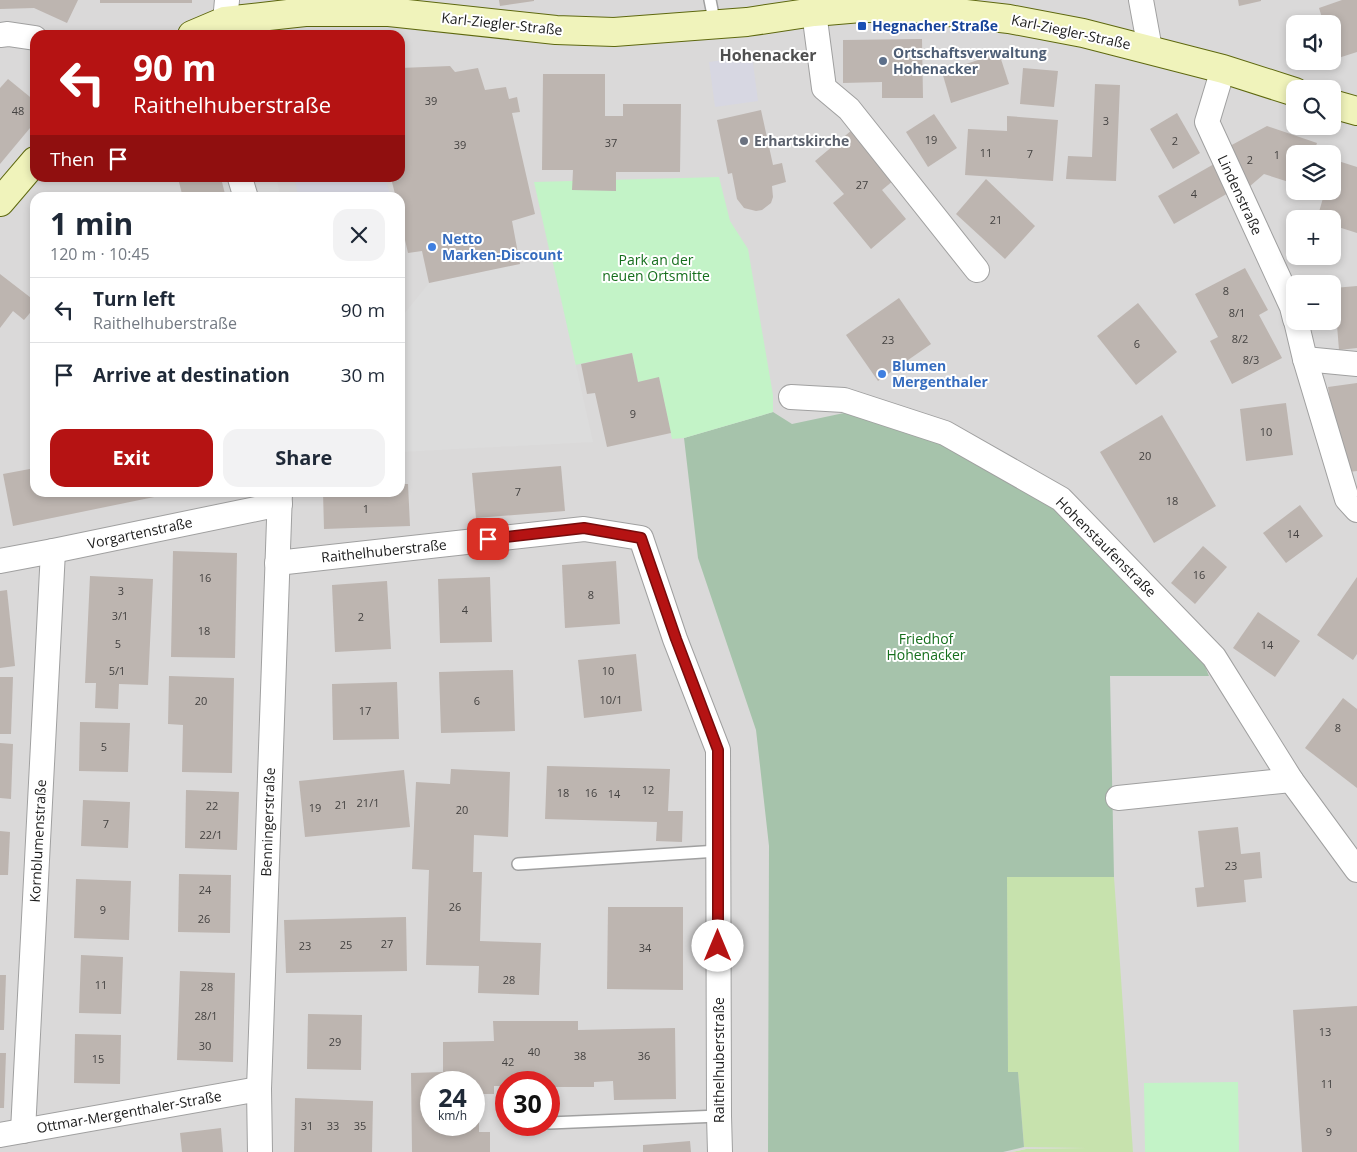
<!DOCTYPE html>
<meta charset="utf-8">
<style>
body{margin:0;font-family:"Open Sans",sans-serif;background:#f2f2f3;color:#1f2937;height:100vh;display:flex;flex-direction:column;font-size:19px;white-space:nowrap}
*{box-sizing:border-box;margin:0}
p{font-size:16px;color:#747a83}
.icon{flex:none;width:28px;height:28px;fill:none;stroke:currentColor;stroke-width:2;stroke-linecap:round;stroke-linejoin:round}
.map{position:relative;flex:1;overflow:hidden}
.details{position:absolute;left:30px;top:192px;width:375px;height:305px;display:flex;flex-direction:column;background:#fff;border-radius:15px;box-shadow:0 2px 8px #0003}
.details>*{flex:none}
.guide{position:absolute;left:30px;top:30px;width:375px;height:152px;border-radius:15px;box-shadow:0 2px 8px #0003;background:#b51313;color:#fff;overflow:hidden}
.buttons{position:absolute;left:1286px;top:15px;display:grid;gap:10px}
.buttons a{display:grid;place-items:center;width:55px;height:55px;border-radius:10px;background:#fff;box-shadow:0 2px 8px #0003;font-size:25px}
.speed{position:absolute;left:420px;top:1071px;display:flex;gap:10px;font-size:25px;font-weight:700;text-align:center}
.speed>*{display:grid;place-content:center;width:65px;height:65px;border-radius:50%;background:#fff;box-shadow:0 2px 8px #0003;line-height:1}
.speed small{font-size:12px;font-weight:400}
.speed .limit{border:8px solid #d22;background:#fff;color:#111}
.pin{position:absolute;display:grid;place-items:center;width:42px;height:42px;color:#fff;margin:-21px;border-radius:10px;box-shadow:0 2px 8px #0006}
.me{position:absolute;width:55px;margin:-28px;rotate:0deg;stroke-linejoin:round;filter:drop-shadow(0 0 4px #0008)}
.turn{display:flex;align-items:center;gap:18px;height:105px;padding:0 20px;font-size:22px}
.turn .icon{width:65px;height:65px;stroke-width:2.5}
.turn b{display:block;font-size:35px;line-height:42px}
.then{display:flex;align-items:center;height:48px;padding:0 20px;background:#0003;gap:10px;font-size:19px}
.round{display:grid;place-items:center;flex:none;width:52px;height:52px;border-radius:15px;background:#f2f2f3}
.overview{display:flex;align-items:center;justify-content:space-between;height:85px;padding:0 20px}
h1{font-size:30px;font-weight:700;line-height:38px}
.button{display:flex;gap:10px;margin-top:auto;padding:10px 20px}
.button a{flex:1;height:58px;border-radius:15px;background:#b51313;color:#fff;font-size:20px;font-weight:700;line-height:58px;text-align:center}
.button a+a{background:#f2f2f3;color:#1f2937}
ul{padding:0;list-style:none}
li{display:flex;align-items:center;gap:15px;height:65px;padding:0 20px;border-top:1px solid #e0e1e3}
li div{flex:1}
li b{display:block;font-size:19px}
li em{font-style:normal}
.map>svg:first-child{display:block}
.residential{fill:#dad9d9;fill-rule:evenodd}
.grass{fill:#c7e2ad}
.cemetery{fill:#a6c3ab}
.park{fill:#c3f3c7}
.parking{fill:#dcdcdc}
.plaza{fill:#d7d7e2}
.building{fill:#bdb5b0;fill-rule:evenodd}
.lines{fill:none;stroke-linecap:round;stroke-linejoin:round}
.lane-casing{stroke:#a0a0a0;stroke-width:14}
.street-casing{stroke:#a0a0a0;stroke-width:26}
.secondary-casing{stroke:#5e680f;stroke-width:30}
.lane{stroke:#fff;stroke-width:11}
.street{stroke:#fff;stroke-width:24}
.secondary{stroke:#f0f3bb;stroke-width:28}
.route-casing{stroke:#760c0c;stroke-width:12}
.route{stroke:#b51313;stroke-width:9}
.transit-dot{fill:#1a4fb4;stroke:#fff;stroke-width:2}
.service-dot{fill:#5c6f8a;stroke:#fff;stroke-width:2}
.worship-dot{fill:#6b7280;stroke:#fff;stroke-width:2}
.shop-dot{fill:#3f7fe0;stroke:#fff;stroke-width:2}
.labels{text-anchor:middle;stroke-width:4;stroke-linejoin:round;paint-order:stroke}
.number-label{font-size:11px;fill:#444241}
.street-label{font-size:14px;fill:#1c1c1c;stroke:#fff}
.transit-label{font-size:14px;font-weight:bold;fill:#164399;stroke:#fff;text-anchor:start}
.service-label{font-size:14px;font-weight:bold;fill:#4e5e75;stroke:#fff;text-anchor:start}
.worship-label{font-size:14px;font-weight:bold;fill:#5b616d;stroke:#fff;text-anchor:start}
.shop-label{font-size:14px;font-weight:bold;fill:#366cbe;stroke:#fff;text-anchor:start}
.park-label{font-size:14px;fill:#166f1d;stroke:#fff}
.quarter-label{font-size:16px;font-weight:bold;fill:#4f4f4f;stroke:#fff}
</style>
<div class="map">
<svg width="1357" height="1152" viewBox="0 0 1357 1152">
<rect width="100%" height="100%" fill="#ede9e3"/>
<path class="residential" d="M0 0H1357V1152H1133L1132 1148 1026 1149 1012 1152H0ZM1295 24H1332V61H1295ZM35 35H400V178H35ZM1295 89H1332V126H1295ZM1295 154H1332V191H1295ZM35 198H400V492H35ZM1295 219H1332V256H1295ZM1295 284H1332V321H1295ZM431 1082H474V1125H431ZM506 1082H549V1125H506Z"/>
<polygon class="grass" points="1007,877 1114,877 1133,1152 1012,1152 1026,1149 1086,1148 1024,1147 1018,1073 1008,1073"/>
<polygon class="cemetery" points="773,412 792,424 844,413 911,429 971,455 1058,508 1198,649 1209,676 1110,676 1114,877 1007,877 1008,1072 1018,1072 1024,1147 1003,1152 768,1152 769,846 756,730 698,558 684,438"/>
<g class="park">
<polygon points="719,177 730,221 748,249 773,395 773,412 684,438 672,439 659,378 638,382 632,353 575,365 534,182"/>
<polygon points="1238,1082 1239,1152 1145,1152 1144,1083"/>
</g>
<g class="parking">
<polygon points="255,178 276,178 281,197 260,197"/>
<polygon points="552,259 593,442 400,452 400,319 429,283 520,264"/>
</g>
<g class="plaza">
<polygon points="752,56 758,101 715,107 709,62"/>
<polygon points="295,178 385,178 391,197 298,197"/>
</g>
<g class="building">
<polygon points="0,0 78,0 67,23 34,8 0,9"/>
<rect x="100" y="0" width="92" height="3"/>
<polygon points="499,0 534,0 534,1 500,6"/>
<polygon points="1238,0 1261,0 1261,1 1239,6"/>
<polygon points="1342,0 1357,0 1357,52 1335,59 1332,50 1332,24 1324,24 1319,8"/>
<polygon points="922,39 923,98 882,98 882,82 843,83 843,40"/>
<polygon points="999,53 1009,84 951,103 942,72"/>
<polygon points="450,66 455,72 478,68 485,90 506,87 509,99 517,97 520,112 512,113 535,214 512,221 520,264 429,283 422,251 408,253 400,218 400,198 396,198 391,178 400,178 400,68"/>
<polygon points="1023,68 1058,71 1054,107 1020,104"/>
<polygon points="543,74 605,74 605,116 623,116 623,104 681,104 680,172 616,172 616,191 572,190 573,170 542,170"/>
<polygon points="8,79 35,101 35,122 0,164 0,88"/>
<polygon points="1095,84 1120,85 1116,181 1066,179 1068,156 1092,157"/>
<polygon points="761,110 773,165 782,163 786,182 772,186 773,197 771,203 762,210 756,211 744,208 737,199 732,173 728,174 717,120"/>
<polygon points="1177,113 1200,153 1173,169 1150,129"/>
<polygon points="934,114 957,148 928,167 906,132"/>
<polygon points="1007,116 1058,120 1053,181 965,175 968,129 1007,131"/>
<polygon points="1267,126 1317,143 1313,154 1295,154 1295,184 1264,174 1249,187 1228,147"/>
<polygon points="852,130 894,180 882,190 906,219 871,249 833,203 844,194 815,161"/>
<polygon points="1335,160 1357,167 1357,233 1332,225 1332,219 1317,219 1325,191 1332,191 1332,168"/>
<polygon points="1214,164 1230,192 1174,224 1158,196"/>
<polygon points="178,178 221,178 226,198 183,198"/>
<polygon points="986,179 1035,226 1005,259 956,214"/>
<polygon points="1245,268 1268,310 1259,315 1282,358 1232,384 1210,341 1218,337 1195,294"/>
<polygon points="0,274 35,301 35,307 24,320 13,311 0,328"/>
<polygon points="1357,286 1357,348 1339,350 1334,288"/>
<polygon points="899,298 931,344 878,381 846,335"/>
<polygon points="1138,303 1177,352 1136,385 1097,336"/>
<polygon points="632,353 638,382 659,377 671,433 607,447 595,393 587,394 581,364"/>
<polygon points="1357,383 1357,471 1340,473 1328,387"/>
<polygon points="1286,403 1293,455 1246,461 1240,409"/>
<polygon points="1162,415 1216,506 1154,543 1100,452"/>
<polygon points="561,466 565,511 476,518 472,473"/>
<polygon points="35,468 35,492 163,492 164,495 13,526 3,474"/>
<polygon points="400,484 408,484 410,526 324,529 323,492 400,492"/>
<polygon points="1300,505 1323,536 1286,563 1263,533"/>
<polygon points="1203,546 1227,567 1195,604 1171,583"/>
<polygon points="173,551 237,553 235,658 171,657"/>
<polygon points="616,561 620,624 565,628 562,565"/>
<polygon points="90,576 153,579 148,685 119,684 118,709 95,708 96,683 85,683"/>
<polygon points="490,577 492,642 440,643 438,579"/>
<polygon points="1357,577 1357,654 1353,660 1317,635"/>
<polygon points="387,581 391,649 335,652 332,585"/>
<polygon points="7,590 15,666 0,668 0,591"/>
<polygon points="1258,612 1300,641 1275,677 1233,648"/>
<polygon points="636,654 642,711 584,718 578,660"/>
<polygon points="513,670 515,731 441,733 439,672"/>
<polygon points="169,676 234,678 232,773 182,772 183,725 168,724"/>
<polygon points="0,677 13,677 11,734 0,734"/>
<polygon points="397,682 399,739 333,740 332,684"/>
<polygon points="1343,698 1357,709 1357,788 1305,748"/>
<polygon points="80,722 130,723 128,772 79,771"/>
<polygon points="0,743 13,744 11,799 0,798"/>
<polygon points="547,766 670,769 668,811 683,811 682,842 656,841 657,822 545,819"/>
<polygon points="451,769 510,772 508,837 474,835 473,872 482,872 480,941 541,943 539,995 478,993 479,966 426,965 429,870 412,869 416,782 450,784"/>
<polygon points="404,770 410,827 305,837 299,781"/>
<polygon points="186,790 239,792 237,850 185,848"/>
<polygon points="83,800 130,802 128,848 81,846"/>
<polygon points="1238,827 1241,854 1260,852 1262,878 1244,880 1246,902 1197,907 1195,888 1204,887 1198,831"/>
<polygon points="0,831 10,832 8,875 0,875"/>
<polygon points="179,874 231,875 230,933 178,932"/>
<polygon points="76,879 131,881 129,940 74,938"/>
<polygon points="608,907 683,907 683,990 607,989"/>
<polygon points="406,917 407,971 286,973 284,920"/>
<polygon points="81,955 123,957 121,1014 79,1013"/>
<polygon points="180,971 235,973 233,1062 177,1060"/>
<polygon points="0,975 6,975 4,1030 0,1030"/>
<polygon points="1357,1006 1357,1152 1302,1152 1293,1010"/>
<polygon points="308,1014 362,1015 361,1070 307,1069"/>
<path d="M493 1021H578V1030L675 1028 676 1099 614 1100 613 1081 594 1082V1087H549V1082H506V1086H494V1094H479V1132H490V1152H412L411 1073 443 1072V1042L494 1041ZM431 1082H474V1125H431Z"/>
<polygon points="75,1034 121,1035 120,1084 74,1083"/>
<polygon points="0,1053 6,1053 4,1108 0,1108"/>
<polygon points="295,1098 373,1101 372,1152 294,1152"/>
<polygon points="221,1128 223,1152 182,1152 180,1133"/>
<polygon points="690,1141 691,1152 643,1152 643,1145"/>
</g>
<g class="lines">
<g class="lane-casing">
<g id="lane">
<polyline points="710,0 715,25"/>
<polyline points="518,864 718,851"/>
<polyline points="549,1123 719,1116"/>
</g>
</g>
<g class="street-casing">
<g id="street">
<polyline points="1141,0 1150,49"/>
<polyline points="814,12 824,88 849,109 977,270"/>
<polyline points="225,21 227,0"/>
<polyline points="0,35 8,34 35,38"/>
<polyline points="1223,69 1207,122 1292,307 1295,319"/>
<polyline points="240,178 246,198"/>
<polyline points="1296,321 1305,359 1347,499 1357,510"/>
<polyline points="1305,359 1357,364"/>
<polyline points="791,397 844,400 945,433 1061,499 1214,657 1291,780 1357,870"/>
<polyline points="0,561 53,551 280,504"/>
<polyline points="277,563 584,529 641,538 675,639 718,750 719,1116 720,1152"/>
<polyline points="1118,798 1291,780"/>
<polyline points="23,1131 53,551"/>
<polyline points="0,1135 259,1089"/>
<polyline points="260,1152 259,1089 280,492"/>
</g>
</g>
<g class="secondary-casing">
<g id="secondary">
<polyline points="192,35 225,21 305,12 389,12 556,30 614,32 747,22 814,12 861,8 915,8 1009,19 1083,33 1223,69 1295,92"/>
<polyline points="1332,104 1357,111"/>
<polyline points="0,202 35,161"/>
</g>
</g>
<use href="#lane" class="lane"/>
<use href="#street" class="street"/>
<use href="#secondary" class="secondary"/>
</g>
<g class="lines">
<g class="route-casing">
<polyline id="route" points="488,539 584,528 641,538 676,639 718,750 718,946"/>
</g>
<use href="#route" class="route"/>
</g>
<rect class="transit-dot" x="857" y="21" width="10" height="10" rx="2.5"/>
<circle class="service-dot" cx="883" cy="61" r="5"/>
<circle class="worship-dot" cx="744" cy="141" r="5"/>
<g class="shop-dot">
<circle cx="432" cy="247" r="5"/>
<circle cx="882" cy="374" r="5"/>
</g>
<g class="labels">
<g class="number-label">
<text x="431" y="105">39</text>
<text x="18" y="115">48</text>
<text x="1106" y="125">3</text>
<text x="931" y="144">19</text>
<text x="1175" y="145">2</text>
<text x="611" y="147">37</text>
<text x="460" y="149">39</text>
<text x="986" y="157">11</text>
<text x="1030" y="158">7</text>
<text x="1277" y="159">1</text>
<text x="1250" y="164">2</text>
<text x="862" y="189">27</text>
<text x="1194" y="198">4</text>
<text x="996" y="224">21</text>
<text x="1226" y="295">8</text>
<text x="1237" y="317">8/1</text>
<text x="1240" y="343">8/2</text>
<text x="888" y="344">23</text>
<text x="1137" y="348">6</text>
<text x="1251" y="364">8/3</text>
<text x="633" y="418">9</text>
<text x="1266" y="436">10</text>
<text x="1145" y="460">20</text>
<text x="518" y="496">7</text>
<text x="1172" y="505">18</text>
<text x="366" y="513">1</text>
<text x="1293" y="538">14</text>
<text x="1199" y="579">16</text>
<text x="205" y="582">16</text>
<text x="121" y="595">3</text>
<text x="591" y="599">8</text>
<text x="465" y="614">4</text>
<text x="120" y="620">3/1</text>
<text x="361" y="621">2</text>
<text x="204" y="635">18</text>
<text x="118" y="648">5</text>
<text x="1267" y="649">14</text>
<text x="117" y="675">5/1</text>
<text x="608" y="675">10</text>
<text x="611" y="704">10/1</text>
<text x="201" y="705">20</text>
<text x="477" y="705">6</text>
<text x="365" y="715">17</text>
<text x="1338" y="732">8</text>
<text x="104" y="751">5</text>
<text x="648" y="794">12</text>
<text x="563" y="797">18</text>
<text x="591" y="797">16</text>
<text x="614" y="798">14</text>
<text x="368" y="807">21/1</text>
<text x="341" y="809">21</text>
<text x="212" y="810">22</text>
<text x="315" y="812">19</text>
<text x="462" y="814">20</text>
<text x="106" y="828">7</text>
<text x="211" y="839">22/1</text>
<text x="1231" y="870">23</text>
<text x="205" y="894">24</text>
<text x="455" y="911">26</text>
<text x="103" y="914">9</text>
<text x="204" y="923">26</text>
<text x="387" y="948">27</text>
<text x="346" y="949">25</text>
<text x="305" y="950">23</text>
<text x="645" y="952">34</text>
<text x="509" y="984">28</text>
<text x="101" y="989">11</text>
<text x="207" y="991">28</text>
<text x="206" y="1020">28/1</text>
<text x="1325" y="1036">13</text>
<text x="335" y="1046">29</text>
<text x="205" y="1050">30</text>
<text x="534" y="1056">40</text>
<text x="580" y="1060">38</text>
<text x="644" y="1060">36</text>
<text x="98" y="1063">15</text>
<text x="508" y="1066">42</text>
<text x="1327" y="1088">11</text>
<text x="307" y="1130">31</text>
<text x="333" y="1130">33</text>
<text x="360" y="1130">35</text>
<text x="1329" y="1136">9</text>
</g>
<g class="street-label">
<text transform="translate(502 24) rotate(6)" y="5">Karl-Ziegler-Straße</text>
<text transform="translate(1071 32) rotate(12)" y="5">Karl-Ziegler-Straße</text>
<text transform="translate(1240 195) rotate(65)" y="5">Lindenstraße</text>
<text transform="translate(140 533) rotate(-12)" y="5">Vorgartenstraße</text>
<text transform="translate(1106 547) rotate(45)" y="5">Hohenstaufenstraße</text>
<text transform="translate(384 551) rotate(-6)" y="5">Raithelhuberstraße</text>
<text transform="translate(268 822) rotate(-88)" y="5">Benningerstraße</text>
<text transform="translate(38 841) rotate(-87)" y="5">Kornblumenstraße</text>
<text transform="translate(719 1060) rotate(-90)" y="5">Raithelhuberstraße</text>
<text transform="translate(129 1112) rotate(-10)" y="5">Ottmar-Mergenthaler-Straße</text>
</g>
<g class="transit-label">
<text x="872" y="31">Hegnacher Straße</text>
</g>
<g class="service-label">
<text x="893" y="58">Ortschaftsverwaltung<tspan x="893" dy="16">Hohenacker</tspan></text>
</g>
<g class="worship-label">
<text x="754" y="146">Erhartskirche</text>
</g>
<g class="shop-label">
<text x="442" y="244">Netto<tspan x="442" dy="16">Marken-Discount</tspan></text>
<text x="892" y="371">Blumen<tspan x="892" dy="16">Mergenthaler</tspan></text>
</g>
<g class="park-label">
<text x="656" y="265">Park an der<tspan x="656" dy="16">neuen Ortsmitte</tspan></text>
<text x="926" y="644">Friedhof<tspan x="926" dy="16">Hohenacker</tspan></text>
</g>
<g class="quarter-label">
<text x="768" y="61">Hohenacker</text>
</g>
</g>
</svg>
<div class="buttons">
<a><svg class="icon" aria-label="sound" viewBox="0 0 24 24"><path d="M4 9h4l5-4v14l-5-4H4zM17 9q2 3 0 6"/></svg></a>
<a><svg class="icon" aria-label="search" viewBox="0 0 24 24"><circle cx="10" cy="10" r="6"/><path d="M15 15l6 6"/></svg></a>
<a><svg class="icon" aria-label="layers" viewBox="0 0 24 24"><path d="M12 4l9 5-9 5-9-5zM3 14l9 5 9-5"/></svg></a>
<a>+</a>
<a>−</a>
</div>
<div class="speed"><div>24<small>km/h</small></div><div class="limit">30</div></div>
<div class="pin" style="left:488px;top:539px;background:#d93025"><svg class="icon" aria-label="arrive" viewBox="0 0 24 24"><path d="M6 21V4h12l-3 4 3 4H6"/></svg></div>
<svg class="me" style="left:718px;top:946px" viewBox="-20 -20 40 40"><circle r="19" fill="#fff"/><path d="M0-13L10 11 0 6-10 11z" fill="#b51313"/></svg>
<div class="guide">
<div class="turn"><svg class="icon" aria-label="left" viewBox="0 0 24 24"><path d="M17 20v-9H6M10 6l-5 5 5 5"/></svg><div><b>90 m</b>Raithelhuberstraße</div></div>
<div class="then">Then<svg class="icon" aria-label="arrive" viewBox="0 0 24 24"><path d="M6 21V4h12l-3 4 3 4H6"/></svg></div>
</div>
<section class="details">
<div class="overview"><div><h1>1 min</h1><p>120 m · 10:45</p></div><a class="round"><svg class="icon" aria-label="close" viewBox="0 0 24 24"><path d="M6 6l12 12M18 6L6 18"/></svg></a></div>
<ul>
<li><svg class="icon" aria-label="left" viewBox="0 0 24 24"><path d="M17 20v-9H6M10 6l-5 5 5 5"/></svg><div><b>Turn left</b><p>Raithelhuberstraße</p></div><em>90 m</em></li>
<li><svg class="icon" aria-label="arrive" viewBox="0 0 24 24"><path d="M6 21V4h12l-3 4 3 4H6"/></svg><div><b>Arrive at destination</b></div><em>30 m</em></li>
</ul>
<div class="button"><a>Exit</a><a>Share</a></div>
</section>
</div>
